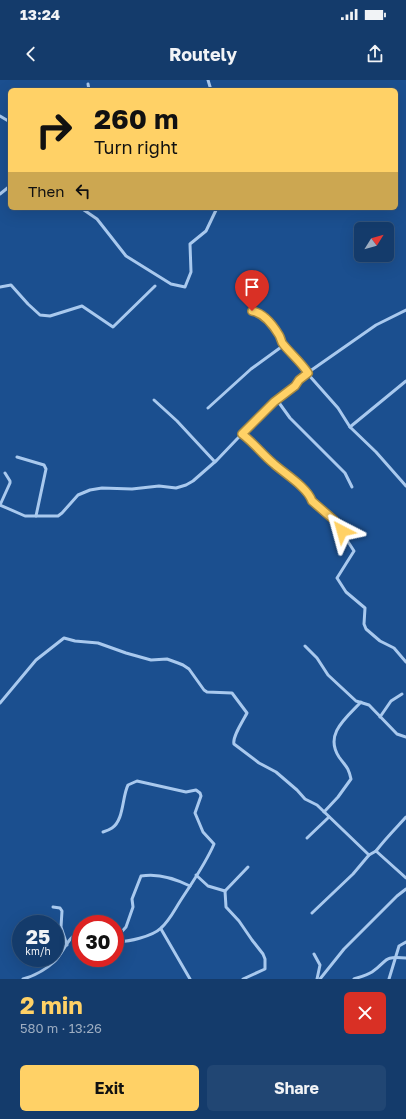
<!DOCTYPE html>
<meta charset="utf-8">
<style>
body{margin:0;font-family:"Golos Text",sans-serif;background:#214673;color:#f1f3f6;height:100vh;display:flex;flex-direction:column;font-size:15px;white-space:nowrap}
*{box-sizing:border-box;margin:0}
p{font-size:13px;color:#9dadc1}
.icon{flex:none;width:22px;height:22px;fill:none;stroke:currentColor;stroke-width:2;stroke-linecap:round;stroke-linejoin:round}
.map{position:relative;height:899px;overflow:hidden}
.side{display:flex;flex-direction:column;background:#143b6b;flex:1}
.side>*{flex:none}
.hud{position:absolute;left:8px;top:8px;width:390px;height:122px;border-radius:6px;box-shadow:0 4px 16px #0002,0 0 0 1px #33557e;background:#ffd166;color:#111;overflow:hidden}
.needle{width:26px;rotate:53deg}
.fabs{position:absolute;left:354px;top:142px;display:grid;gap:8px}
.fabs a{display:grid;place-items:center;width:40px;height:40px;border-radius:6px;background:#143b6b;box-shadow:0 4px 16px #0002,0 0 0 1px #33557e;font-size:20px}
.speed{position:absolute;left:12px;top:835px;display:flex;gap:8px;font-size:20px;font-weight:700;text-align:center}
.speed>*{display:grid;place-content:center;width:52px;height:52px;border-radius:50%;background:#143b6b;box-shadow:0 4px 16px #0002,0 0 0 1px #33557e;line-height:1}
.speed small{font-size:10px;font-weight:400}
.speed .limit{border:6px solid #d22;background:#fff;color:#111}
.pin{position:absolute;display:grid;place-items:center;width:34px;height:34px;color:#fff;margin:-41px -17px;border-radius:50% 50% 50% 0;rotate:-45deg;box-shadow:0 0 4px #0007}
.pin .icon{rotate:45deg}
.me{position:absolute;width:44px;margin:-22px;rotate:321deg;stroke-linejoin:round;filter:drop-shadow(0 0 3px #0008)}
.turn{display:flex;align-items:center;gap:14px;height:84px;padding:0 20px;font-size:18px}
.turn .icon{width:52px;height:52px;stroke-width:2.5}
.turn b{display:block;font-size:28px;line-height:34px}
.then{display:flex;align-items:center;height:38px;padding:0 20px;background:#0003;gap:8px;font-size:15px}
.round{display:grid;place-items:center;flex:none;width:42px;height:42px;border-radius:6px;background:#214673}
.head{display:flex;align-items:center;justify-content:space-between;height:68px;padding:0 20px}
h1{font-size:24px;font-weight:700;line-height:30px;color:#ffd166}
.action{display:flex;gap:8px;margin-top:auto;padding:8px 20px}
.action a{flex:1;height:46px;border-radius:6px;background:#ffd166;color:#111;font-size:16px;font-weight:700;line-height:46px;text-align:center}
.action a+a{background:#214673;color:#f1f3f6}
.status{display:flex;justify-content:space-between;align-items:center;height:28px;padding:0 20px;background:#143b6b;direction:ltr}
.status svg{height:11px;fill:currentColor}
header{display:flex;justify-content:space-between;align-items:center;height:52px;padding:0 20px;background:#143b6b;font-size:18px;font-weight:700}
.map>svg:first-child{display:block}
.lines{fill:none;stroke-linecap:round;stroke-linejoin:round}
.minor{stroke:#a9c9ee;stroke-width:3}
.route-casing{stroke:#a68842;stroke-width:10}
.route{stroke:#ffd166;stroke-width:7}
</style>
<div class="status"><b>13:24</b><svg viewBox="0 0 49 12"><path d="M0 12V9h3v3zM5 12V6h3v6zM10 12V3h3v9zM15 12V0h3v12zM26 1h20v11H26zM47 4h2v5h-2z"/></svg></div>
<header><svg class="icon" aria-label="back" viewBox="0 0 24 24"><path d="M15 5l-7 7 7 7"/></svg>Routely<svg class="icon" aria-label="share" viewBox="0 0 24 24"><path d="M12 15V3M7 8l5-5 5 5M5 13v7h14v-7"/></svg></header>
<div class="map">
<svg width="406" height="899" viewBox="0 0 406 899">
<rect width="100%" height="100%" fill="#1b4f8f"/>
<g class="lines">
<g class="minor">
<polyline points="208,0 211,10"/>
<polyline points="88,4 89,10"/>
<polyline points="0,36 10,42"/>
<polyline points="0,114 10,106"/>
<polyline points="81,128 97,139 126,176 171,204 185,207 191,192 190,164 206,151 217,128"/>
<polyline points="0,207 11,205 28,224 40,235 50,236 82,226 113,247 155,206"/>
<path d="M252 231C267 233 277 251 284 265"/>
<polyline points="154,320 177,341 215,382"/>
<polyline points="277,320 290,338 345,393 352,407"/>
<polyline points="208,328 251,289 284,265 300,282 307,293 338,328 350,347 376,372 406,406"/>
<polyline points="350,347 406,301"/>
<path d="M242 354C254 363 263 375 274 384 285 394 307 407 312 421L334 440 354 471 337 498 346 512 365 528 364 544 366 549 380 561 394 568 406 582"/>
<polyline points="17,377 44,385 46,389 36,436"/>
<polyline points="0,425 25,436 58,436 62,433 78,415 90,410 102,408 132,409 159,406 176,408 186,405 193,401 217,380 237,359 274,323 295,307 297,303 303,296 376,245 406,230"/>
<polyline points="0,425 10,403 10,401 5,393"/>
<polyline points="305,566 317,578 328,595 356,621 369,625 397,654 406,657"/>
<path d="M0 623 36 580 64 558 75 561 98 563 126 573 151 580 167 579 178 583 183 585 189 589 204 610 207 612 232 613 247 633C243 641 232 657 234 664L259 683 276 692 297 710 305 719 317 725 369 775"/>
<polyline points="380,637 391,621 402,614"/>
<path d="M324 732 338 717 351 699C348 686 346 687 339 677 324 654 346 638 361 622"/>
<path d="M103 752C106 751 109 750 112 748 124 740 122 717 128 705L137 701 186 712 196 710 200 713 201 716 195 733 203 752 214 764C205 785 191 804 179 823 174 831 169 841 161 848 153 856 127 863 115 861"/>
<polyline points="307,758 329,737"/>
<path d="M376 771C385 759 396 748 406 737"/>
<polyline points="196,795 208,806 225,811 248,787"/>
<polyline points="225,811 226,827 239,841 252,860 263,874 265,879 265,889 243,899"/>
<polyline points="53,827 60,828 62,831 61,847 67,865"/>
<polyline points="312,833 353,794 369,775 376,771 406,798"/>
<polyline points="161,849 190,899"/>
<path d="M115 859 126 847 133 827 132 819 141 796C157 793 176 799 190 806"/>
<polyline points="314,874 320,885 317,899"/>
<path d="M23 899C34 896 45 890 54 882 64 873 67 856 81 852"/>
<polyline points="320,899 344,869 397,816 406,809"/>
<path d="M354 899C360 897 367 895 372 892 389 880 382 876 406 878"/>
<polyline points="389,899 399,866 406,862"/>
</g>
</g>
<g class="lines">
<g class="route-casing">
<path id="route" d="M252 231C264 233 273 245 279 255 281 258 281 262 283 264 291 274 301 282 308 293L299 300 295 306 274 322 242 354C254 363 263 375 274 384 285 394 307 407 312 421L334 440 342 451"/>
</g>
<use href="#route" class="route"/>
</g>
</svg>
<div class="fabs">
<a><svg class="needle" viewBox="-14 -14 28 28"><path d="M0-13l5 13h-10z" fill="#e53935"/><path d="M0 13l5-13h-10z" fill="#9dadc1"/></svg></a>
</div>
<div class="speed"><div>25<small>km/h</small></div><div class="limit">30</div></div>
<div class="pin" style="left:252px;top:231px;background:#d93025"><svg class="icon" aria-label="arrive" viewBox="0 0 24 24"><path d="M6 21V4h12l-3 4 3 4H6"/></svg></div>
<svg class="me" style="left:342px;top:451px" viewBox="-20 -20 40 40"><path d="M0-17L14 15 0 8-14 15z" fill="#ffd166" stroke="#fff" stroke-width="4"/></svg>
<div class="hud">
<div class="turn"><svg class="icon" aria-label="right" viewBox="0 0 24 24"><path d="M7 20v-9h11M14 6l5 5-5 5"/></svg><div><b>260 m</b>Turn right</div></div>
<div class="then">Then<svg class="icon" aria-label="left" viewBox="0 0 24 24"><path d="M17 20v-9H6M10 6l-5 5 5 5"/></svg></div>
</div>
</div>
<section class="side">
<div class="head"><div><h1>2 min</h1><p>580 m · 13:26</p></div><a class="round" style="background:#d93025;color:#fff"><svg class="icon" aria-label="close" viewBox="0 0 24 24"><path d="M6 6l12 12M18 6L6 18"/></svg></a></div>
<div class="action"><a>Exit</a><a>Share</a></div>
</section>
